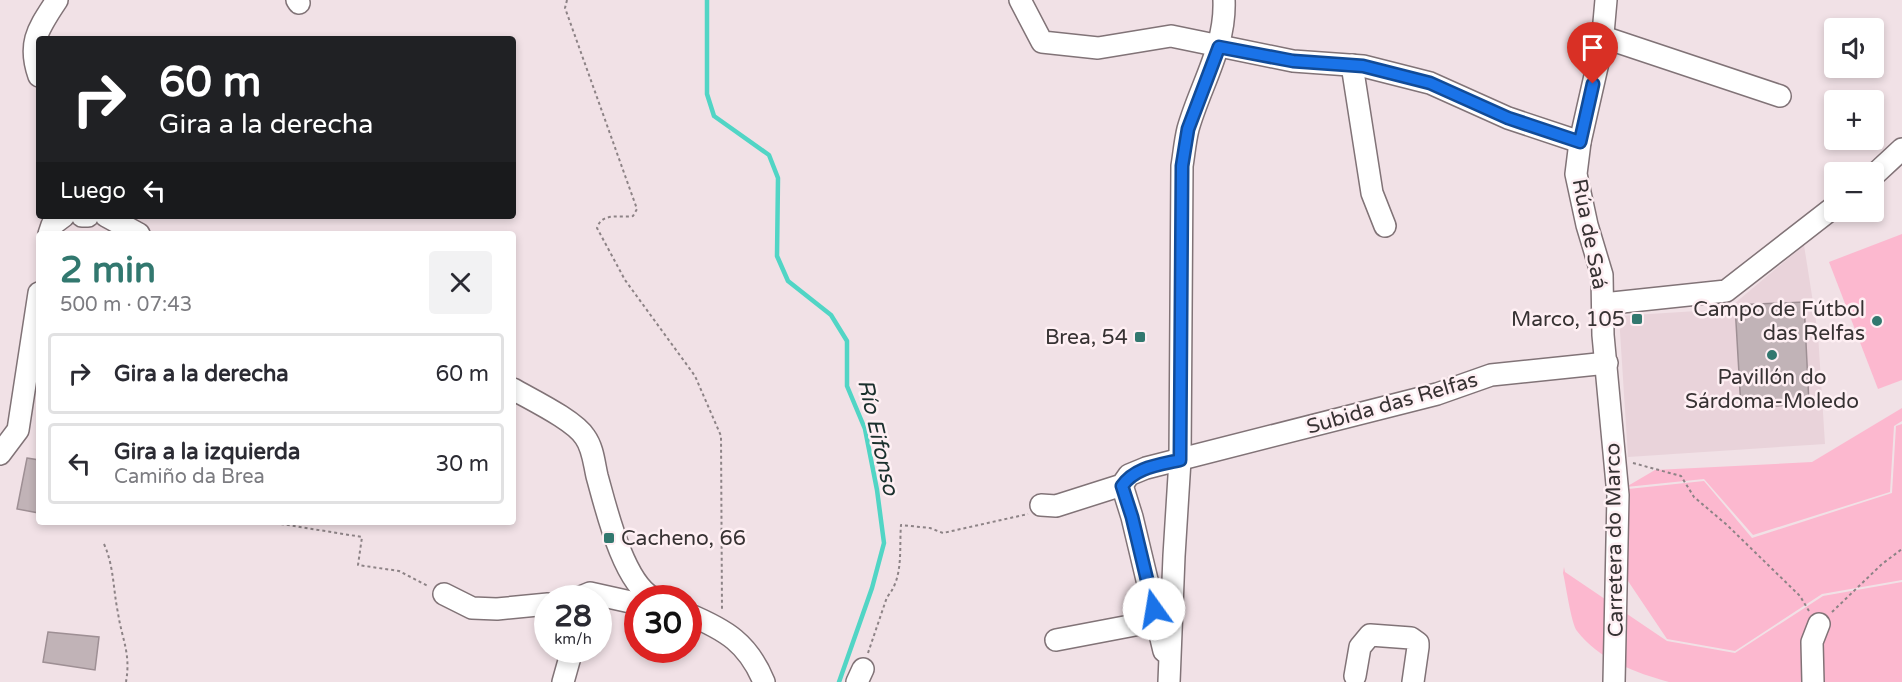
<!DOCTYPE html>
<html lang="es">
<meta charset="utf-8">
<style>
body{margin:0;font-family:"Varela Round",sans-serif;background:#f2f2f3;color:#2b2b33;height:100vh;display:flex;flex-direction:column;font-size:22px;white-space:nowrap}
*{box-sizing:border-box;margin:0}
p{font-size:20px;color:#7c7c81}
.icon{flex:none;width:33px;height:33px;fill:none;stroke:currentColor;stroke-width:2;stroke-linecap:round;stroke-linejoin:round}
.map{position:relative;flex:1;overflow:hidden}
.side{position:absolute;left:36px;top:231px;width:480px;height:294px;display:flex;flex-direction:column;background:#fff;border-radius:6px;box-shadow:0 3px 9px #0003}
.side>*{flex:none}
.hud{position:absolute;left:36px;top:36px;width:480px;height:183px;border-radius:6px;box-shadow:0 3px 9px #0003;background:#202124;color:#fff;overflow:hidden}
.tools{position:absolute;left:1824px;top:18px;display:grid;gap:12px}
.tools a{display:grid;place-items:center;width:60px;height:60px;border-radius:6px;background:#fff;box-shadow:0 3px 9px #0003;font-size:30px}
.speed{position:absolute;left:534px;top:585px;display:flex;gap:12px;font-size:30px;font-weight:700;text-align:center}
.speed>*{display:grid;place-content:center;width:78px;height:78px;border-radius:50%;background:#fff;box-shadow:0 3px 9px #0003;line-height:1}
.speed small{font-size:15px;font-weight:400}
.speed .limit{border:9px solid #d22;background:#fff;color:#111}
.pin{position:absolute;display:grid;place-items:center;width:51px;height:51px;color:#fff;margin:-62px -26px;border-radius:50% 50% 50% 0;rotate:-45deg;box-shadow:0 0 6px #0007}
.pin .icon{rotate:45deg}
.me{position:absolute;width:66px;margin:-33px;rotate:347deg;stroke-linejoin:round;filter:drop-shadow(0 0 4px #0008)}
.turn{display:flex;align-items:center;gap:21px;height:126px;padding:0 24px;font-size:27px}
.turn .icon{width:78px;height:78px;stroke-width:2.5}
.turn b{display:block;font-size:42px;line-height:51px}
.then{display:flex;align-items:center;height:57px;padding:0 24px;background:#0003;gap:12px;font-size:22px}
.round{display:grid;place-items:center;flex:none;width:63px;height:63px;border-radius:6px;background:#f2f2f3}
.head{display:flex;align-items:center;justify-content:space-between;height:102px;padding:0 24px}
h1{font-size:36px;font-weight:800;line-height:45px;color:#32786f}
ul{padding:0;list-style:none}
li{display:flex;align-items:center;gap:18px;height:81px;margin:0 12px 9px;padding:0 12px;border:3px solid #e1e1e2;border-radius:6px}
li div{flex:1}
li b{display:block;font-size:22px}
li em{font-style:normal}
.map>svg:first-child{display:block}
.built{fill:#e9d3da}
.green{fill:#fcb8cf}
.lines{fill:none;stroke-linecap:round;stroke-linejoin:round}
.stream{stroke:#51d5c5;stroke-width:4.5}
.building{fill:#c1b3b7;stroke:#9e8f94;stroke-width:1.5}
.minor-casing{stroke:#817377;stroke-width:24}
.path{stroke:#8d8386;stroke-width:2;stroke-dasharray:3 3;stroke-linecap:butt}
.minor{stroke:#fff;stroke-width:21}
.route-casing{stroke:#114b97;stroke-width:15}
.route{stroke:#1a73e8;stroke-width:10}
.poi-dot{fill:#32786f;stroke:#feeff3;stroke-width:2}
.labels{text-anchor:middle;stroke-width:5;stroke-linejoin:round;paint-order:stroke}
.street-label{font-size:21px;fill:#373233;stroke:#feeff3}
.poi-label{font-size:21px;fill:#373233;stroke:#feeff3;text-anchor:end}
.water-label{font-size:22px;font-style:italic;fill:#1a302d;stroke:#feeff3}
</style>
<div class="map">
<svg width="1902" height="682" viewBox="0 0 1902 682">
<rect width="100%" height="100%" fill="#f1e1e6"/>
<polygon class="built" points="1804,245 1818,334 1825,444 1628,457 1619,316 1728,309"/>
<g class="green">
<polygon points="1902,234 1902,380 1878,389 1829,262"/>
<polygon points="1902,408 1902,421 1894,426 1890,492 1753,535 1704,479 1626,487 1655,470 1812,462"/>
<polygon points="1902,424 1902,580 1822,594 1735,651 1667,639 1628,581 1628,489 1704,481 1752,538 1892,493 1896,426"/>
<path d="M1564 567 1565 572 1667 641 1735 653 1823 596 1902 582V682H1669C1636 673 1598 659 1577 631 1571 623 1566 585 1563 573Z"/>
</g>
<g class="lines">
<polyline class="stream" points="707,0 707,94 714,116 769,155 778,178 777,256 788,281 831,315 847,341 847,386 865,429 877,490 884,543 872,588 839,682"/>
</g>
<g class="building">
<polygon points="1804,302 1809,404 1741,408 1735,305"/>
<polygon points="27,458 39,460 39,513 17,509"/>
<polygon points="48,632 99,637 95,670 43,662"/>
</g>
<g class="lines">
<g class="minor-casing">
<g id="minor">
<polyline points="297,0 299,3"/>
<polyline points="1020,0 1042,42 1098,48 1171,36 1293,61 1363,66 1430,83 1508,118 1580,142"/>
<polyline points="1606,0 1602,45 1580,142 1576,174 1587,225 1602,275 1603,335 1618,495 1614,682"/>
<polyline points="1603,37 1780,96"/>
<polyline points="1352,65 1372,193 1385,226"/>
<path d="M39 76C27 42 39 28 57 0"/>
<polyline points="1874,175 1902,149"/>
<polyline points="82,216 88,216"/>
<polyline points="106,216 139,234"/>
<polyline points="49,234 52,225 64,216"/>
<polyline points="1603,304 1726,291 1834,207"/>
<path d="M513 389C532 400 574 420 585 437 593 448 594 463 597 476 606 508 623 582 653 598"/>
<polyline points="0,454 18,430 39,293"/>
<polyline points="1122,485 1132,517 1164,651"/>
<polyline points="1041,505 1056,506 1122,485 1129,475 1146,468 1437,394 1491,375 1607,363"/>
<polyline points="444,594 472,608 497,609 548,604"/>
<polyline points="578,598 590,593 635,603 638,602"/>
<path d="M688 614C726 630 748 643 764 682"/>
<polyline points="1056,640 1156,621"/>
<polyline points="1355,676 1360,647 1370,635 1411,638 1418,643 1418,647 1413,682"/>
<polyline points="563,682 572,650"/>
<polyline points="857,682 863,669"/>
<path d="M1169 682 1174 556 1180 460 1182 166C1184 154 1185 141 1188 129 1200 86 1226 47 1224 0"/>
<polyline points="1813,682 1812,642 1819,624"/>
</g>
</g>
<g class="path">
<path d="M567 0 565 8 637 209 633 216C619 218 602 212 597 228L625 280 695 376 721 436 722 611"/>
<polyline points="1633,463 1681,476 1694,497 1727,525 1800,596 1809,611"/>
<polyline points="269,522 362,537 358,565 399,571 428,586"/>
<path d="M104 544C114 566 113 589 118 613 122 640 131 653 126 682"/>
<polyline points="1832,612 1882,564 1902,549"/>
<path d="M868 653 887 597C904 578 899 548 901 525L930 528 943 533 1028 514"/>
</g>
<use href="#minor" class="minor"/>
</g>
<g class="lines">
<g class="route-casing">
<path id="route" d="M1154 609 1132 517 1122 486C1135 467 1159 465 1180 460L1182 166 1188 129 1219 47 1293 61 1363 66 1430 83 1508 118 1580 142 1593 84"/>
</g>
<use href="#route" class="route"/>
</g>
<g class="poi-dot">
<rect x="1631" y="313" width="12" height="12" rx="3"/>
<circle cx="1877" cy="321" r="6"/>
<rect x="1134" y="331" width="12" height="12" rx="3"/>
<circle cx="1772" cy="355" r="6"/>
<rect x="603" y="532" width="12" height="12" rx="3"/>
</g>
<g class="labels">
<g class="street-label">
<text transform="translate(1590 234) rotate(79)" y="7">Rúa de Saá</text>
<text transform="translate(1392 403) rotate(-16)" y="7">Subida das Relfas</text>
<text transform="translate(1614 540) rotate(-91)" y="7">Carretera do Marco</text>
</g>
<g class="poi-label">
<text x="1865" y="316">Campo de Fútbol<tspan x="1865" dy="24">das Relfas</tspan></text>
<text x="1625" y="326">Marco, 105</text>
<text x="1128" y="344">Brea, 54</text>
<text x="1772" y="384" text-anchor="middle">Pavillón do<tspan x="1772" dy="24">Sárdoma-Moledo</tspan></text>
<text x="621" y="545" text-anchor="start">Cacheno, 66</text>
</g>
<g class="water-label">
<text transform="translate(879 437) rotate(77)" y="8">Río Eifonso</text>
</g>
</g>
</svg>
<div class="tools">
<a><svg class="icon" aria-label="sound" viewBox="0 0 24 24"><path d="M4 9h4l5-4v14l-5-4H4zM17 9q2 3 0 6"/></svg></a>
<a>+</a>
<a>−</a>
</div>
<div class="speed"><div>28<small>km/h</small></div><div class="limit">30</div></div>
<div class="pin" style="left:1593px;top:84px;background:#d93025"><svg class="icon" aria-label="arrive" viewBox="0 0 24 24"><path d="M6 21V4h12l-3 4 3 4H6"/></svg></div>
<svg class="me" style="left:1154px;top:609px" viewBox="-20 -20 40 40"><circle r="19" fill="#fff"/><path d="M0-13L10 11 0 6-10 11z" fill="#1a73e8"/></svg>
<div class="hud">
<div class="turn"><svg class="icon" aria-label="right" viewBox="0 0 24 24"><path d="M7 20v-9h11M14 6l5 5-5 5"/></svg><div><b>60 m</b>Gira a la derecha</div></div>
<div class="then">Luego<svg class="icon" aria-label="left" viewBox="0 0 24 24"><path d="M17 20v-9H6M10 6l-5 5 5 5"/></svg></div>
</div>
<section class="side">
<div class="head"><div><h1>2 min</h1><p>500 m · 07:43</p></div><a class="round"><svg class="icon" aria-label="close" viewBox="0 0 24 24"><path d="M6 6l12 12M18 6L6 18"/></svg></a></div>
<ul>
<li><svg class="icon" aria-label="right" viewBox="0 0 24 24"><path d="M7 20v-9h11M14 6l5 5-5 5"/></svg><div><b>Gira a la derecha</b></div><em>60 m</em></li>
<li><svg class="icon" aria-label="left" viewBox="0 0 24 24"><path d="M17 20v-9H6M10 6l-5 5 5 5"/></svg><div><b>Gira a la izquierda</b><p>Camiño da Brea</p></div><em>30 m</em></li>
</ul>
</section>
</div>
